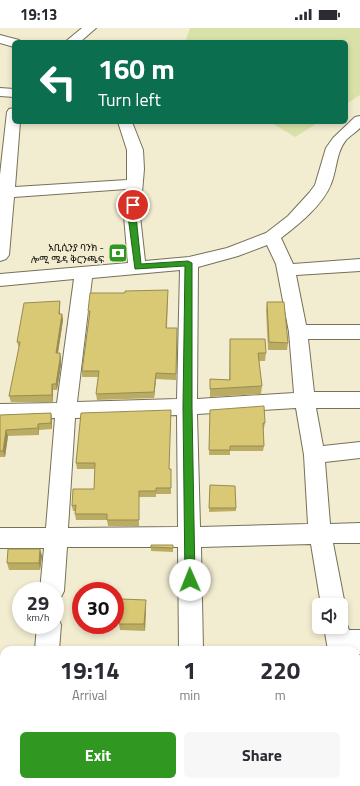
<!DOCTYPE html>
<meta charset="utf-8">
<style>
body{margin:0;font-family:"Titillium Web","Noto Sans Ethiopic",sans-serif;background:#f7f7f7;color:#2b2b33;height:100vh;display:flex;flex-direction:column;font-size:15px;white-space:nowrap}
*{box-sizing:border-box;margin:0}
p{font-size:13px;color:#7c7c81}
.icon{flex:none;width:22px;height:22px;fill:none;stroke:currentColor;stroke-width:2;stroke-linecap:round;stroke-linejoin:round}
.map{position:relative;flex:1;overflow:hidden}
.side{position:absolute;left:0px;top:618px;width:360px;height:140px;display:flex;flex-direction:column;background:#fff;border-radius:12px 12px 0 0;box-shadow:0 2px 6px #0003}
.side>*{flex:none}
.banner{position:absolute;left:12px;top:12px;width:336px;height:84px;border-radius:6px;box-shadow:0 2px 6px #0003;background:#0b6e4f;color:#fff;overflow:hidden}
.buttons{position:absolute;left:312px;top:570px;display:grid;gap:8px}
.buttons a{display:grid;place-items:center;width:36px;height:36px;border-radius:6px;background:#fff;box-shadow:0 2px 6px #0003;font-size:20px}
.speed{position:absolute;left:12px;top:554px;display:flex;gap:8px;font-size:20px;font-weight:700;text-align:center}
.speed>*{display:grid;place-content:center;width:52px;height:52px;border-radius:50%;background:#fff;box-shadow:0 2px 6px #0003;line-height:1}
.speed small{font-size:10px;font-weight:400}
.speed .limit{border:6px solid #d22;background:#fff;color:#111}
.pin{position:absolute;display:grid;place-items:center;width:34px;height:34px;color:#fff;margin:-17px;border:2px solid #fff;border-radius:50%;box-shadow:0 1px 4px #0007}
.me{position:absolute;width:44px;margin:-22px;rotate:359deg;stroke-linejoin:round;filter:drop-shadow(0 0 3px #0008)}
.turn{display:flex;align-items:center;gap:14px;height:84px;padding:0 20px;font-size:18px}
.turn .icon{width:52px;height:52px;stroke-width:2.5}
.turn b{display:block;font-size:28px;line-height:34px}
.eta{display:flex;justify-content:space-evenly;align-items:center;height:68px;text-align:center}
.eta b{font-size:24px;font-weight:700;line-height:28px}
.cta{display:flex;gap:8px;margin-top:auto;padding:8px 20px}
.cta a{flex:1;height:46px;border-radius:6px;background:#309820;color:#fff;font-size:16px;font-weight:700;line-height:46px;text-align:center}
.cta a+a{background:#f7f7f7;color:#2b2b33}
.status{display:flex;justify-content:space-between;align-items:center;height:28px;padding:0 20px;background:#fff;direction:ltr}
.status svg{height:11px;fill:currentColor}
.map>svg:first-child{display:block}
.green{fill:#d8e2a8}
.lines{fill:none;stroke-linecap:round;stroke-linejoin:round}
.minor-casing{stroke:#767158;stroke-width:2}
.minor{fill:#fff;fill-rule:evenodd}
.wall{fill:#bbac64}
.shaded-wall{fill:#988c51}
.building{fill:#d9c874;stroke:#988c51}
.route{fill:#309820;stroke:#1f6315}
.labels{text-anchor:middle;stroke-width:3;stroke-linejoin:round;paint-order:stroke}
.poi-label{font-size:10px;fill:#0e0c04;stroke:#f2ecd0;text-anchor:end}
</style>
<div class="status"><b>19:13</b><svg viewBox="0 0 49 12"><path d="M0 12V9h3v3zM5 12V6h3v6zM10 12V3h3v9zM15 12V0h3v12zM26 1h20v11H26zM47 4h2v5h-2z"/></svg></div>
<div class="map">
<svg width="360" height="758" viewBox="0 0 360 758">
<rect width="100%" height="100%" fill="#f2ecd0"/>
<g class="green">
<polygon points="190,0 360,0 360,67 346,76 346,14 185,14"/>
<polygon points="270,94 319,94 295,109"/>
</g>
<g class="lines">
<g class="minor-casing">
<g id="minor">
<polygon points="82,0 96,0 80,14 65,14"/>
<polygon points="0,7 19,12 20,14 14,14 14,19 0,15"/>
<polygon points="0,60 14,61 14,69 0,68"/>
<path d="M14 80V94H20L15 159 127 152V122L118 94H132L143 122 144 141 140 188 145 233 189 229 227 220 266 205 288 188 309 165 315 157 326 120 333 110 355 89 360 88V100C356 104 350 108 346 112 336 124 337 142 331 156 323 177 298 197 281 210L293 236 360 231V243L296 247 306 297H360V311H308L314 364H360V380H316L323 418 360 414V430L325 434 330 496 360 495V515H333L345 577 341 585V577H321L311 516 201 519 203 622H179L178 519H67L64 563 60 571 55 573V563H40L44 520H0V500H46L55 390 0 392V376L57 375 74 251 0 258V246L128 235 124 188 126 161 14 169 9 227 6 231 0 233V147L7 84 9 81ZM267 217 276 236 289 304 294 365 197 371 198 239 238 228ZM180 242 177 371 77 374 92 250ZM296 380 304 427 308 496 200 499 197 386ZM177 387 178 499 68 500 75 390Z"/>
<polygon points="55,588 58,589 61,597 59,622 35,622 37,597 55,597"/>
<polygon points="341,590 345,591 349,602 360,602 360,626 356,626 356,622 328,622 324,599 341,599"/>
<rect x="0" y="659" width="4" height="26"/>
<polygon points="356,734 360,736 360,758 344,758 344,754 356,754"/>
<rect x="22" y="754" width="28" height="4"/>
<rect x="180" y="754" width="28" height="4"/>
</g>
</g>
<use href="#minor" class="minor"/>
</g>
<g class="wall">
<polygon points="168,268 167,300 177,300 176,352 156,351 154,370 97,372 96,366 98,349 82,349 82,343 89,289 88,283"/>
<polygon points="60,273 60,286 62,286 63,292 58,325 60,325 61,331 61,337 57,362 53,362 53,374 11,374 9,368 19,320 17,314"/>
<polygon points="267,274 288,315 287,322 268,322 266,282"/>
<polygon points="230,311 266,325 265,333 259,333 262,358 261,366 210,369 210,351 229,352"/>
<polygon points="210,382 265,395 264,400 263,400 264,418 263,423 230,423 230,427 209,427"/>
<polygon points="51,385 52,392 52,401 39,402 39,407 8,408 5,429 0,429 0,387"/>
<polygon points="81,385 170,441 171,441 171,466 156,466 156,469 139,469 139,498 108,498 107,492 76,492 75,486 75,483 73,483 72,478 94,461 95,441 77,441 76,435"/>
<polygon points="210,457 236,480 236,483 209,484"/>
<polygon points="151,517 173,517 173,524 151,523"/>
<polygon points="40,521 42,528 40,542 9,542 7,535"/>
<polygon points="146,578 145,603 120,602 119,596"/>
</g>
<g class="shaded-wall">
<polygon points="60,273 60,292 59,286"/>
<polygon points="62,286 63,292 57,331 56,325"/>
<polygon points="60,325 61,331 61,337 57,362 56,356"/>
<polygon points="156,345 156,351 154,370 154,364"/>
<polygon points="52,356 53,362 53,374 52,367"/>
<polygon points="51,385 52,392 52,401 51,395"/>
<polygon points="38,396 39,402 39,407 38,400"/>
<polygon points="6,402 8,408 5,429 3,423"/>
<polygon points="40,521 42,528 40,542 39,535"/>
<polygon points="146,572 146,578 145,603 144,596"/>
</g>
<g class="building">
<polygon points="168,262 166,300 177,300 176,346 156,345 154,364 96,366 99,343 82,343 90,283 88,283 90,265 125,265 125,263"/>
<polygon points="60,273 59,286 62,286 56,325 60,325 60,331 56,356 52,356 52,367 9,368 20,314 17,314 24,275"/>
<polygon points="267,274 284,274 288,315 269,314"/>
<polygon points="230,311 265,311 266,325 258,325 262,358 210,361 210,351 230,352"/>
<polygon points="264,378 265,395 263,395 264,418 230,418 230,422 209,422 210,382"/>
<polygon points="171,382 169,441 171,441 171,460 156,460 156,463 139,463 139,492 107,492 107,486 75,486 76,477 72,478 73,461 94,461 95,435 76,435 81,385"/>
<polygon points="51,385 51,395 38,396 38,400 6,402 3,423 0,423 0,387"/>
<polygon points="210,457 235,458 236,480 209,480"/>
<polygon points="151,517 173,517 173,520 151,519"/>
<polygon points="8,521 40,521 39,535 7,535"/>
<polygon points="121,571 146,572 144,596 119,596"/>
</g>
<polygon class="route" points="133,175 136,177 136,188 141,236 188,233 192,235 192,379 195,552 194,555 190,556 186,555 185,552 183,379 185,238 135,241 128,188 129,177"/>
<defs>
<g id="bank-square" transform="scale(1)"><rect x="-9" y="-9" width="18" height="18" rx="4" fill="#309820" stroke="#f2ecd0"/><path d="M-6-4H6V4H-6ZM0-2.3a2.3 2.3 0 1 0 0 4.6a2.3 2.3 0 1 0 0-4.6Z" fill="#fff"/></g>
</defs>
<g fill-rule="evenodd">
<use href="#bank-square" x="118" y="225"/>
</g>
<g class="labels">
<g class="poi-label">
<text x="104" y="223">አቢሲንያ ባንክ -<tspan x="104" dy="12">ሎሚ ሜዳ ቅርንጫፍ</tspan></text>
</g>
</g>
</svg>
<div class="buttons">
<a><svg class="icon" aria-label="sound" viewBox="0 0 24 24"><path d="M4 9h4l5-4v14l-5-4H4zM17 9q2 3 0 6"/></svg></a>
</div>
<div class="speed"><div>29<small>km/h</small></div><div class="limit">30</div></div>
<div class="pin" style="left:133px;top:177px;background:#d93025"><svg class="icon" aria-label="arrive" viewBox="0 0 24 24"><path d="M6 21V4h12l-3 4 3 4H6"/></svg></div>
<svg class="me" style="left:190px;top:552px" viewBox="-20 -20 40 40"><circle r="19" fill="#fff"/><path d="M0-13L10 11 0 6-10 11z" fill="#309820"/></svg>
<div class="banner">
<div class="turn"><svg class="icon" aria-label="left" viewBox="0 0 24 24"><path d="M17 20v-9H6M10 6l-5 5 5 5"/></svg><div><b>160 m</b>Turn left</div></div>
</div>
<section class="side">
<div class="eta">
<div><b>19:14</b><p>Arrival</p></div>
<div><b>1</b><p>min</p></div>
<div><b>220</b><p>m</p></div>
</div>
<div class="cta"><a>Exit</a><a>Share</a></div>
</section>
</div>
